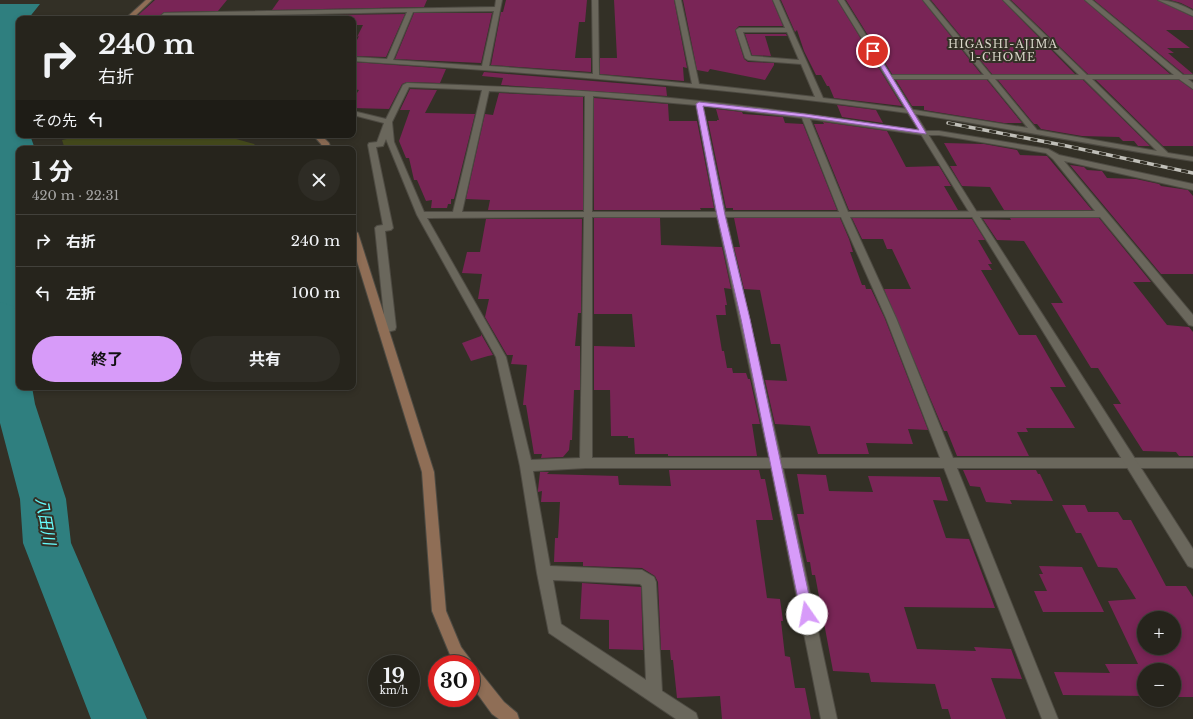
<!DOCTYPE html>
<html lang="ja">
<meta charset="utf-8">
<style>
body{margin:0;font-family:"Libre Baskerville","Noto Sans JP",serif;background:#2e2c25;color:#f1f3f6;height:100vh;display:flex;flex-direction:column;font-size:15px;white-space:nowrap}
*{box-sizing:border-box;margin:0}
p{font-size:13px;color:#a4a4a3}
.icon{flex:none;width:22px;height:22px;fill:none;stroke:currentColor;stroke-width:2;stroke-linecap:round;stroke-linejoin:round}
.map{position:relative;flex:1;overflow:hidden}
.drawer{position:absolute;left:16px;top:146px;width:340px;height:244px;display:flex;flex-direction:column;background:#26241c;border-radius:8px;box-shadow:0 2px 6px #0003,0 0 0 1px #42413b}
.drawer>*{flex:none}
.banner{position:absolute;left:16px;top:16px;width:340px;height:122px;border-radius:8px;box-shadow:0 2px 6px #0003,0 0 0 1px #42413b;background:#26241c;color:#f1f3f6;overflow:hidden}
.tools{position:absolute;left:1137px;top:611px;display:grid;gap:8px}
.tools a{display:grid;place-items:center;width:44px;height:44px;border-radius:50%;background:#26241c;box-shadow:0 2px 6px #0003,0 0 0 1px #42413b;font-size:20px}
.speed{position:absolute;left:368px;top:655px;display:flex;gap:8px;font-size:20px;font-weight:700;text-align:center}
.speed>*{display:grid;place-content:center;width:52px;height:52px;border-radius:50%;background:#26241c;box-shadow:0 2px 6px #0003,0 0 0 1px #42413b;line-height:1}
.speed small{font-size:10px;font-weight:400}
.speed .limit{border:6px solid #d22;background:#fff;color:#111}
.pin{position:absolute;display:grid;place-items:center;width:34px;height:34px;color:#fff;margin:-17px;border:2px solid #fff;border-radius:50%;box-shadow:0 1px 4px #0007}
.me{position:absolute;width:44px;margin:-22px;rotate:348deg;stroke-linejoin:round;filter:drop-shadow(0 0 3px #0008)}
.turn{display:flex;align-items:center;gap:14px;height:84px;padding:0 16px;font-size:18px}
.turn .icon{width:52px;height:52px;stroke-width:2.5}
.turn b{display:block;font-size:28px;line-height:34px}
.then{display:flex;align-items:center;height:38px;padding:0 16px;background:#0003;gap:8px;font-size:15px}
.round{display:grid;place-items:center;flex:none;width:42px;height:42px;border-radius:21px;background:#2e2c25}
.headline{display:flex;align-items:center;justify-content:space-between;height:68px;padding:0 16px}
h1{font-size:24px;font-weight:700;line-height:30px}
.cta{display:flex;gap:8px;margin-top:auto;padding:8px 16px}
.cta a{flex:1;height:46px;border-radius:24px;background:#d79bf9;color:#111;font-size:16px;font-weight:700;line-height:46px;text-align:center}
.cta a+a{background:#2e2c25;color:#f1f3f6}
ul{padding:0;list-style:none}
li{display:flex;align-items:center;gap:12px;height:52px;padding:0 16px;border-top:1px solid #42413b}
li div{flex:1}
li b{display:block;font-size:15px}
li em{font-style:normal}
.map>svg:first-child{display:block}
.green{fill:#474d1d}
.water{fill:#2f7f7f}
.lines{fill:none;stroke-linecap:round;stroke-linejoin:round}
.river{fill:#2f7f7f;fill-rule:evenodd}
.building{fill:#792556;fill-rule:evenodd}
.minor-casing{stroke:#4e4b43;stroke-width:2}
.tertiary-casing{stroke:#4e4b43;stroke-width:2}
.secondary-casing{stroke:#4e4b43;stroke-width:2}
.minor{fill:#6a675c;fill-rule:evenodd}
.tertiary{fill:#6a675c;fill-rule:evenodd}
.secondary{fill:#8f6e56;fill-rule:evenodd}
.rail-casing{stroke:#c0bfb8;stroke-width:3.5}
.rail{stroke:#333026;stroke-width:2.5;stroke-dasharray:7;stroke-linecap:butt}
.route{fill:#d79bf9;stroke:#8c65a2}
.labels{text-anchor:middle;stroke-width:4;stroke-linejoin:round;paint-order:stroke}
.far-neighbourhood-label{font-size:11px;letter-spacing:1px;fill:#d8d5c8;stroke:#333026}
.near-water-label{font-size:16px;font-style:italic;fill:#67fcfd;stroke:#333026}
</style>
<div class="map">
<svg width="1193" height="719" viewBox="0 0 1193 719">
<rect width="100%" height="100%" fill="#333026"/>
<polygon class="green" points="85,135 222,135 254,144 258,149 65,149 62,140"/>
<polygon class="water" points="0,4 40,4 28,19 19,19 19,79 17,97 19,103 19,135 30,135 35,149 19,149 19,322 0,330"/>
<g class="lines">
<polygon class="river" points="0,302 13,306 18,315 19,387 32,387 35,404 66,499 71,543 147,719 91,719 23,543 20,499 0,423"/>
</g>
<g class="building">
<polygon points="155,0 227,0 218,11 164,12 156,19 134,19"/>
<polygon points="279,0 427,0 424,7 272,10"/>
<polygon points="506,0 587,0 585,22 579,22 575,58 591,58 591,72 491,65 501,12 503,12"/>
<polygon points="614,0 674,0 687,68 683,67 684,81 600,74 600,58 617,58"/>
<polygon points="683,0 772,0 783,26 739,26 735,30 744,59 748,62 774,63 774,65 765,80 710,69 708,72 697,70"/>
<polygon points="781,0 837,0 902,106 834,98 829,86 827,86 821,75 816,75 804,51 797,30 795,32"/>
<polygon points="846,0 922,0 981,74 892,74"/>
<polygon points="931,0 1002,0 1075,74 992,74"/>
<polygon points="1011,0 1084,0 1170,74 1088,74"/>
<polygon points="1094,0 1157,0 1193,17 1193,30 1166,30 1190,48 1167,48 1174,53 1168,53 1193,74 1184,74"/>
<polygon points="1170,0 1193,0 1193,9 1181,3"/>
<polygon points="414,13 492,13 481,63 395,59"/>
<polygon points="405,14 386,57 353,56 353,48 359,36 357,37 363,25 353,25 353,19 265,19 267,16"/>
<polygon points="745,34 786,34 787,36 765,36 771,56 752,55"/>
<polygon points="353,62 422,67 446,69 440,83 407,82 402,84 389,109 353,108 353,99 359,90 353,89"/>
<polygon points="484,72 666,87 667,96 501,85 503,78 482,76"/>
<polygon points="896,80 987,80 1022,123 1004,123 924,110 924,106 912,106"/>
<polygon points="998,80 1083,80 1150,146 1138,146 1134,141 1123,141 1119,137 1082,136 1041,129 1037,124 1034,124"/>
<polygon points="1096,80 1179,80 1193,90 1193,146 1163,146"/>
<polygon points="410,89 437,90 425,113 475,114 454,199 451,199 451,204 448,204 447,208 431,208 432,200 426,201 417,180 414,180 409,158 406,158 399,141 410,110 400,110"/>
<polygon points="499,93 583,97 583,210 488,210 490,200 466,199 485,114 493,115"/>
<polygon points="594,98 668,104 669,121 697,121 714,208 700,208 701,210 594,210"/>
<polygon points="837,105 876,110 883,123 842,117"/>
<polygon points="716,109 742,112 743,114 783,117 785,123 803,124 837,210 733,210 733,208 726,208 708,121 717,121 717,120 719,120"/>
<polygon points="823,122 887,131 906,167 939,166 951,186 944,186 958,210 849,210 814,124 824,124"/>
<polygon points="944,143 984,144 1017,150 1020,155 1047,156 1092,210 1004,210 990,187 962,186 950,166 957,166"/>
<polygon points="1070,165 1084,167 1087,170 1102,171 1107,178 1136,179 1159,184 1161,186 1188,190 1193,196 1193,274 1161,274"/>
<polygon points="594,218 660,218 661,245 722,247 731,289 724,288 727,305 725,305 726,315 716,315 722,351 724,351 727,368 732,368 733,373 746,373 748,379 750,379 760,424 752,424 757,456 668,456 668,454 635,454 634,438 628,438 628,436 611,436 610,390 594,390 594,346 635,347 632,314 594,314"/>
<polygon points="734,218 840,218 849,239 853,252 850,252 862,285 865,285 866,289 871,289 885,319 928,430 908,429 913,444 866,443 869,454 818,454 810,426 775,424 765,380 787,381 780,344 771,344 760,290 744,289 734,247 740,247"/>
<polygon points="852,218 972,219 985,240 978,240 992,264 988,264 992,270 981,270 1019,335 1036,335 1066,387 1050,387 1075,428 1026,428 1028,432 1017,432 1029,456 957,456 947,431 944,431 884,289 911,289 892,249 887,249 883,239 862,239"/>
<polygon points="1010,218 1099,218 1151,282 1133,282 1167,325 1189,327 1193,332 1193,456 1179,456 1176,452 1143,451 1113,404 1121,404 1098,368 1091,368 1051,303 1063,303 1024,241 997,240 983,219 1011,220"/>
<polygon points="486,219 582,219 581,313 578,313 575,346 580,346 580,390 574,390 572,440 570,440 569,450 563,457 541,458 542,454 534,454 526,405 523,405 527,365 511,364 513,355 507,355 485,317 489,299 478,299 482,274 462,273 467,252 480,252"/>
<polygon points="481,334 493,355 488,356 471,361 462,343 481,336"/>
<polygon points="669,470 759,470 761,479 765,479 773,520 756,520 767,598 780,599 783,621 781,621 785,656 790,657 795,688 805,688 811,719 722,719 720,696 677,698 673,660 671,660 670,650 661,650 658,582 655,576 642,568 583,566 583,562 554,562 555,538 558,538 560,502 541,502 542,491 538,492 538,490 540,472 549,472 547,474 618,476 619,485 671,486"/>
<polygon points="963,470 1036,470 1038,474 1040,474 1053,501 1010,500 1012,504 986,502 980,487 970,486"/>
<polygon points="797,474 826,475 829,491 873,492 868,476 940,477 948,501 933,500 946,538 969,539 995,608 904,607 917,649 976,651 974,647 1011,649 1022,679 991,678 1006,719 951,719 948,709 942,709 935,684 871,682 869,673 833,671 815,575 812,575 810,562 807,562 797,514 804,514"/>
<path d="M1062 505H1085L1088 512H1118L1123 520H1131L1166 586H1186L1193 597V697H1174V670H1144V696L1063 695 1054 672 1110 673 1105 664H1138L1108 601 1136 599 1117 568 1098 567 1081 533H1076ZM1144 618H1174V648H1144Z"/>
<polygon points="1039,566 1082,567 1104,612 1043,612 1034,591 1047,591 1039,574 1043,574"/>
<polygon points="582,583 641,587 643,650 609,649 609,620 580,619"/>
</g>
<g class="lines">
<g class="minor-casing">
<g id="minor">
<path d="M496 0H502L489 66 593 74 592 0H598L599 75 692 84 675 0H681L699 84 815 97 801 64 748 60 745 58 736 30 739 28H785L773 0H779L823 98 908 109 1028 128 988 79H889L886 77 889 75H984L923 0H929L991 75H1079L1003 0H1009L1087 75H1174L1085 0H1092L1183 75H1193V79H1188L1193 83V89L1179 79H1092L1168 153 1193 157V161C1098 146 1003 127 908 113 724 87 538 73 353 61V57L387 59 407 12 166 17 163 19H157L164 13 495 7ZM494 11 482 66 393 60 413 12ZM743 32H787L799 60 751 56ZM995 79H1084L1157 151 1037 130Z"/>
<path d="M1158 0C1170 0 1183 5 1193 11V16Z"/>
<path d="M407 83C488 86 569 89 649 96 741 104 832 117 923 131H939L1048 149 1059 155 1193 184V190L1064 161 1193 315V326L1189 325 1100 217H850L896 318 953 458H1193V468H957L1058 719H1042L944 468H783L837 719H821L771 468H586L533 471 550 566 642 570 654 577 656 582 662 691 696 713 698 719H676L549 633 537 573 520 466 496 357 417 215 386 139 383 146 376 147 393 228 391 230 385 231 396 327 395 330 383 333 379 332 378 329 379 326 385 325 375 228 377 226 383 225 368 145 369 143 377 142 384 123 353 115V111L386 119 403 85ZM409 87 482 90 453 212H424L394 142 392 122ZM489 91 585 96 584 212H462ZM593 96 696 105 716 212H592ZM703 106 802 118 839 212H725ZM810 119 923 135H939L1046 153 1053 159 1095 211 848 212ZM584 217 580 458 531 460 506 357 427 218ZM592 217H717L769 458H592ZM726 217H841L886 318 940 458H781ZM553 580 640 584 642 586 646 680 561 624Z"/>
</g>
</g>
<g class="tertiary-casing">
<polygon id="tertiary" points="838,0 844,0 978,214 1193,549 1193,568 1188,566"/>
</g>
<g class="secondary-casing">
<g id="secondary">
<polygon points="146,0 152,0 132,19 125,19"/>
<polygon points="313,135 321,135 329,143 331,149 323,149 321,144"/>
<polygon points="353,230 358,233 434,472 446,611 461,647 470,659 472,665 476,667 504,702 517,713 519,719 499,719 492,714 471,685 471,664 456,664 451,657 432,611 422,472 353,248"/>
</g>
</g>
<use href="#minor" class="minor"/>
<use href="#tertiary" class="tertiary"/>
<use href="#secondary" class="secondary"/>
<g class="rail-casing">
<polyline id="rail" points="948,123 1062,145 1193,173"/>
</g>
<use href="#rail" class="rail"/>
</g>
<polygon class="route" points="873,50 876,51 926,133 926,134 805,117 703,106 725,215 750,319 813,614 812,618 807,620 803,618 801,614 741,319 717,215 696,104 699,102 805,114 919,130 871,51"/>
<g class="labels">
<g class="far-neighbourhood-label">
<text x="1003" y="48">HIGASHI-AJIMA<tspan x="1003" dy="13">1-CHOME</tspan></text>
</g>
<g class="near-water-label">
<text transform="translate(46 521) rotate(80)" y="6">八田川</text>
</g>
</g>
</svg>
<div class="tools">
<a>+</a>
<a>−</a>
</div>
<div class="speed"><div>19<small>km/h</small></div><div class="limit">30</div></div>
<div class="pin" style="left:873px;top:51px;background:#d93025"><svg class="icon" aria-label="arrive" viewBox="0 0 24 24"><path d="M6 21V4h12l-3 4 3 4H6"/></svg></div>
<svg class="me" style="left:807px;top:614px" viewBox="-20 -20 40 40"><circle r="19" fill="#fff"/><path d="M0-13L10 11 0 6-10 11z" fill="#d79bf9"/></svg>
<div class="banner">
<div class="turn"><svg class="icon" aria-label="right" viewBox="0 0 24 24"><path d="M7 20v-9h11M14 6l5 5-5 5"/></svg><div><b>240 m</b>右折</div></div>
<div class="then">その先<svg class="icon" aria-label="left" viewBox="0 0 24 24"><path d="M17 20v-9H6M10 6l-5 5 5 5"/></svg></div>
</div>
<section class="drawer">
<div class="headline"><div><h1>1 分</h1><p>420 m · 22:31</p></div><a class="round"><svg class="icon" aria-label="close" viewBox="0 0 24 24"><path d="M6 6l12 12M18 6L6 18"/></svg></a></div>
<ul>
<li><svg class="icon" aria-label="right" viewBox="0 0 24 24"><path d="M7 20v-9h11M14 6l5 5-5 5"/></svg><div><b>右折</b></div><em>240 m</em></li>
<li><svg class="icon" aria-label="left" viewBox="0 0 24 24"><path d="M17 20v-9H6M10 6l-5 5 5 5"/></svg><div><b>左折</b></div><em>100 m</em></li>
</ul>
<div class="cta"><a>終了</a><a>共有</a></div>
</section>
</div>
